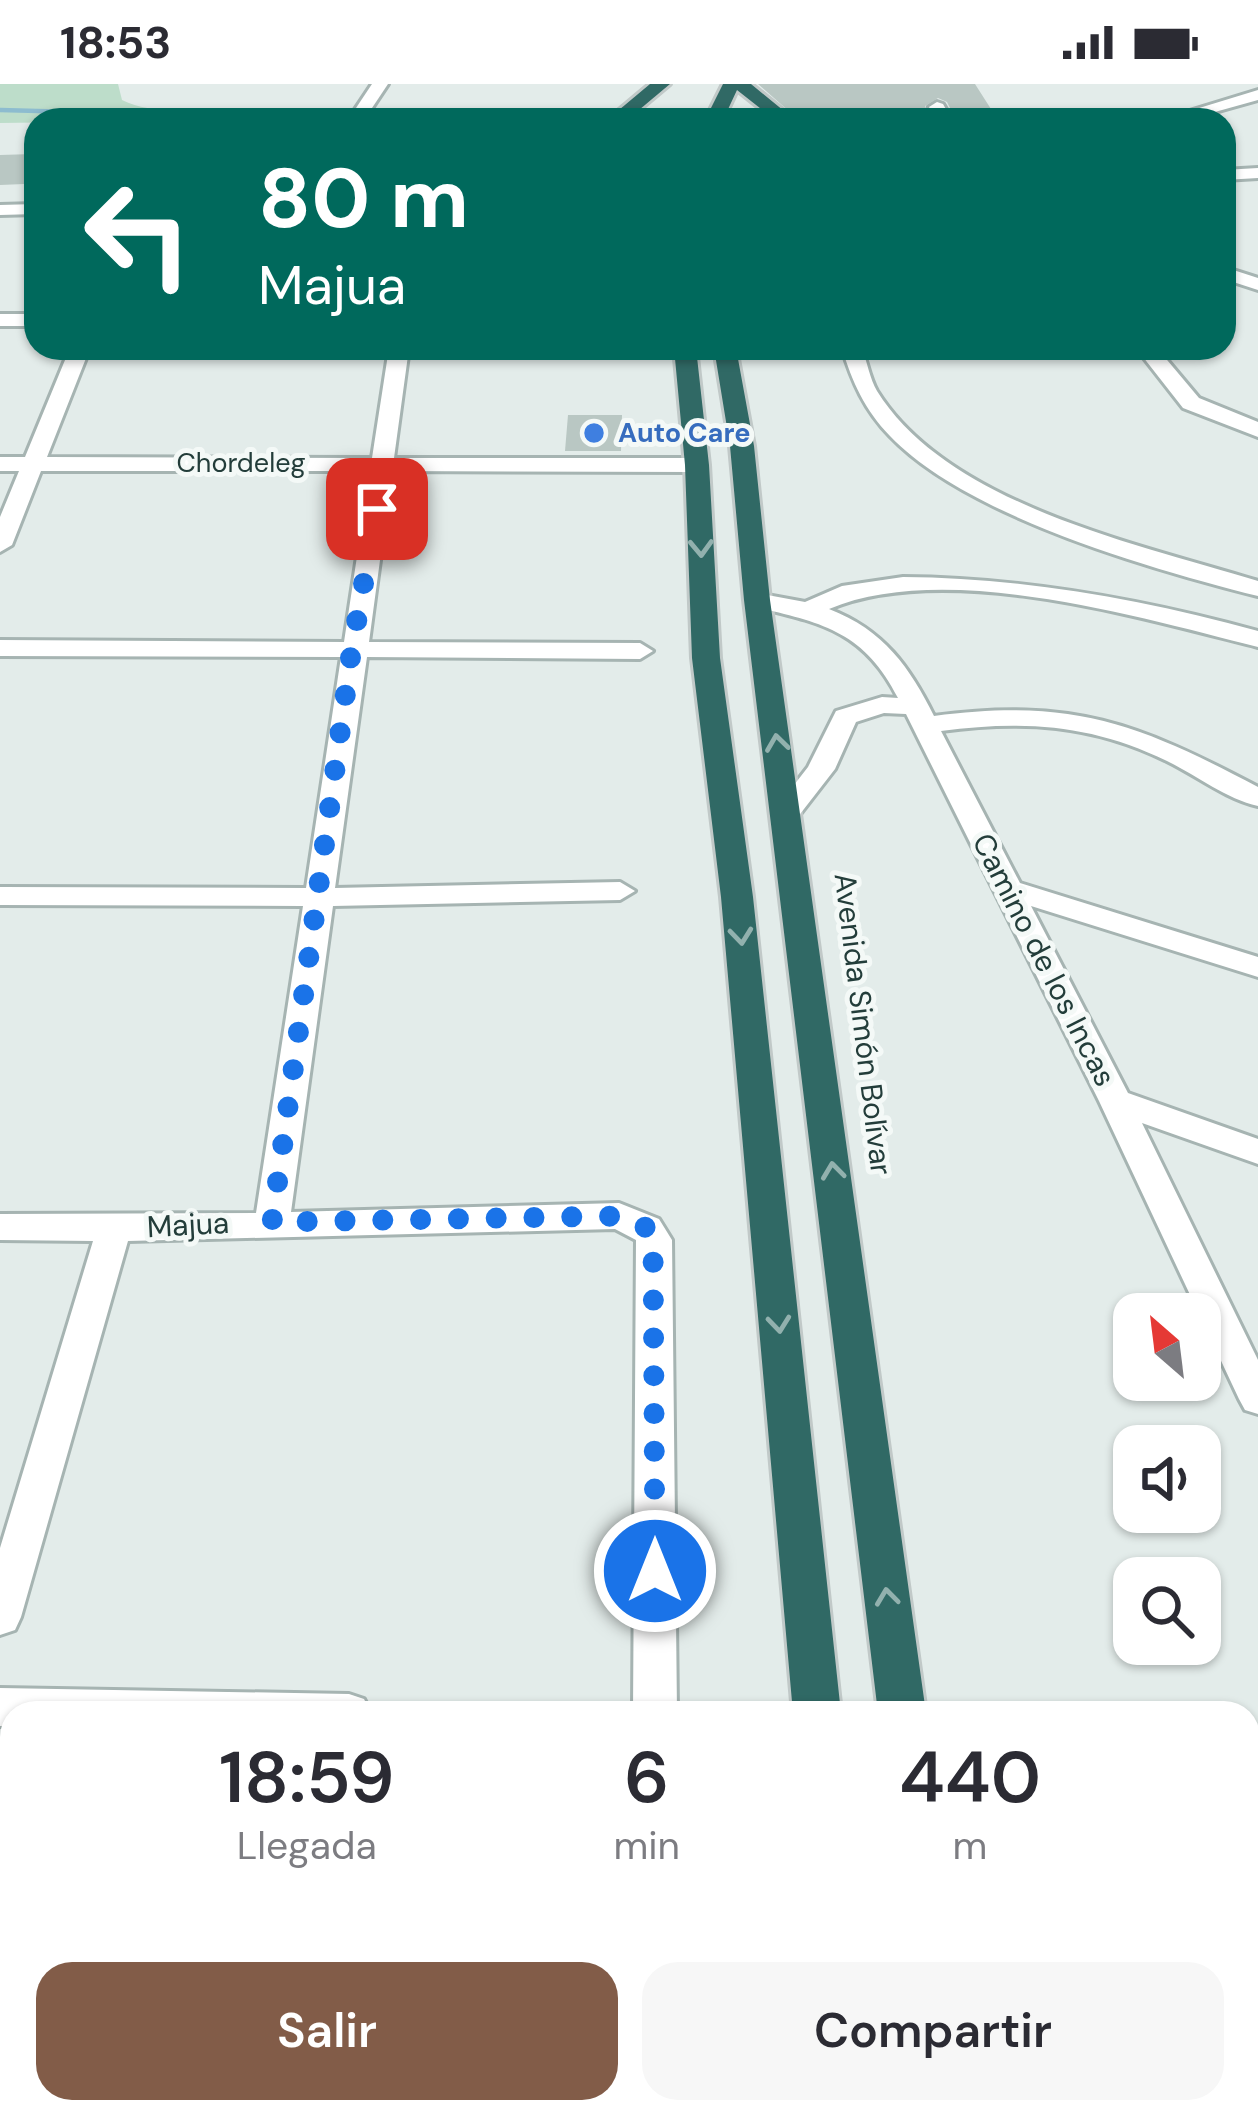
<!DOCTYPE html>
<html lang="es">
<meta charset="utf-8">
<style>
body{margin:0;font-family:"DM Sans",sans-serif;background:#f7f7f7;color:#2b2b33;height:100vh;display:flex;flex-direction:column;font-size:45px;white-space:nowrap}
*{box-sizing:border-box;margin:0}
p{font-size:39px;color:#7c7c81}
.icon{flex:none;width:66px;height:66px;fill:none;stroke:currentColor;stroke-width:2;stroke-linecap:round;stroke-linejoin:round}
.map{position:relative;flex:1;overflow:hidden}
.drawer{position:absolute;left:0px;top:1617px;width:1260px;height:423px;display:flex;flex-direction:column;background:#fff;border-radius:36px 36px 0 0;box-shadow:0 3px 9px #0004}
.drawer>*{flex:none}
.guide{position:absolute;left:24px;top:24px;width:1212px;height:252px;border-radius:36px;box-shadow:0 3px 9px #0004;background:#00695c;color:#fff;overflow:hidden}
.needle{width:78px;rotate:332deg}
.controls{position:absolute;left:1113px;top:1209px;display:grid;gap:24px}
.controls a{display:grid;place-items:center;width:108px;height:108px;border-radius:24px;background:#fff;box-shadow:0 3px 9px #0004;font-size:60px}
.pin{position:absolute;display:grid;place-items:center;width:102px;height:102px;color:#fff;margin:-51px;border-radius:24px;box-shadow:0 6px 18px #0006}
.me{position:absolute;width:132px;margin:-66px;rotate:0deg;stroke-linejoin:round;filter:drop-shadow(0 0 9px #0008)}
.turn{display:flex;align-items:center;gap:42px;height:252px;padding:0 36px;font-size:54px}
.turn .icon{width:156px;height:156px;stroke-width:2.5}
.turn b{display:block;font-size:84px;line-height:102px}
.eta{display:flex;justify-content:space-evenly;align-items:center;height:204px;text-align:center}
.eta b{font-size:72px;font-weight:600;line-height:84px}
.button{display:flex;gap:24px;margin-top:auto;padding:24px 36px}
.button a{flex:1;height:138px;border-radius:36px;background:#825c48;color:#fff;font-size:48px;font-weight:600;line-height:138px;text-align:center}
.button a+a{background:#f7f7f7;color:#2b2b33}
.status{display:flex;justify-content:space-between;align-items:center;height:84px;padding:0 60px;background:#fff;direction:ltr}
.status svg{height:33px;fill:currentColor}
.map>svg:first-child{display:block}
.green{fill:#bdddca}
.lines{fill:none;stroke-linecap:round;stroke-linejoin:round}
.stream{stroke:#8dbccf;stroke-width:4.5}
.building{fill:#b9c7c3}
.minor-casing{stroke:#a6b4b2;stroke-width:6}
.highway-casing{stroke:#c1c9c8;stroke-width:6}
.minor{fill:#fff;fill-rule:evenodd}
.highway{fill:#306965;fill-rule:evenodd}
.oneway{stroke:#92b1ae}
.route{stroke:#1a73e8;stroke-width:21;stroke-dasharray:0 37.8}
.shop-dot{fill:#3f7fe0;stroke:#f4f9f7;stroke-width:4.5}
.labels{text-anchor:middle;stroke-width:10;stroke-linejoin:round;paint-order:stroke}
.far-shop-label{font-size:27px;font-weight:bold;fill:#366cbe;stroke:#f4f9f7;text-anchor:start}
.far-street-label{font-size:27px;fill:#233d3a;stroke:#f4f9f7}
.street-label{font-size:30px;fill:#233d3a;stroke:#f4f9f7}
</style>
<div class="status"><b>18:53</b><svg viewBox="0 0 49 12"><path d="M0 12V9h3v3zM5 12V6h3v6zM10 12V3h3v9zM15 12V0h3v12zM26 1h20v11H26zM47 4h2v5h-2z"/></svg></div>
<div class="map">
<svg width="1258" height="2038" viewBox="0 0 1258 2038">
<rect width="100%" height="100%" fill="#e3ecea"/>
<path class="green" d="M0 0H118L122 16C155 33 191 20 228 31L226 36 0 39Z"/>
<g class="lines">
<polyline class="stream" points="0,26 114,29 134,36"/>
</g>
<g class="building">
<polygon points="758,0 975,0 998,36 956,36 947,18 938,14 925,22 931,36 799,36"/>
<polygon points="33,70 24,100 0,101 0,71"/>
<polygon points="568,331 622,331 621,367 565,367"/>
</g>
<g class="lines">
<g class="minor-casing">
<g id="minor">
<polygon points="372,0 388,0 364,36 348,36"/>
<polygon points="1258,6 1258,16 1186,36 1160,36"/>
<polygon points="937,18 943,20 952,36 936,36 929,23"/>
<polygon points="1258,84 1258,94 1224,96 1224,86"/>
<polygon points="36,120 36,130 0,131 0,121"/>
<polygon points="1224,183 1258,194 1258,206 1224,195"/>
<rect x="0" y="230" width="36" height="12"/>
<polygon points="70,264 90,264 47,373 372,374 389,264 409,264 394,374 697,374 708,381 697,388 392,387 369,558 640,559 653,567 640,575 367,573 335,804 620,798 635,807 620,816 333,822 291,1128 619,1119 659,1135 672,1156 677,1629 633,1629 636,1156 615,1145 128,1157 21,1533 15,1546 0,1551 0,1464 93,1157 0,1156 0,1130 256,1129 303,822 0,821 0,803 306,804 341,573 0,572 0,556 344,558 370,387 41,387 12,461 0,468 0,433 19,387 0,387 0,373 25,373"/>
<path d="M842 264H862C867 278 870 295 877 307 948 421 1138 460 1258 497V512C1151 485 966 432 890 352 865 326 852 298 842 264Z"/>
<polygon points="1136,264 1157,264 1199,314 1258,338 1258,353 1183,324"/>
<path d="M903 493C1024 494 1141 515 1258 547V563C1139 533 946 476 829 525 884 546 910 584 934 632 1072 614 1137 639 1258 703V722C1226 715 1196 691 1167 677 1092 640 1022 636 941 647L1020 799 1258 873V893L1031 822 1128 1009 1258 1055V1080L1142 1039 1258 1276V1330L1245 1326 1239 1315 1099 1017 906 630 884 629 856 638 835 685 797 734 787 736 773 728 808 683 836 627 882 613 898 614C863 544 817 538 748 521L745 516 757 509 805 518 842 502Z"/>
<polygon points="0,1604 349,1610 364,1615 371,1629 12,1629 12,1642 0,1642"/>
<polygon points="642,2028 692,2028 693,2038 643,2038"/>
</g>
</g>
<g class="highway-casing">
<g id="highway">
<polygon points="650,0 670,0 627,36 607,36"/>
<polygon points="723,0 751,0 795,36 775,36 737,6 723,36 705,36"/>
<polygon points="674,264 696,264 709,381 720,574 753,813 841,1629 793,1629 721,813 692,574 685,381"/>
<polygon points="714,264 736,264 754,362 770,516 926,1629 878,1629 744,516 730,362"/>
<polygon points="826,2028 880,2028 881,2038 827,2038"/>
<polygon points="927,2028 981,2028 982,2038 928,2038"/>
</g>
</g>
<use href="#minor" class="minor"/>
<use href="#highway" class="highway"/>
</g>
<defs><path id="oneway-chevron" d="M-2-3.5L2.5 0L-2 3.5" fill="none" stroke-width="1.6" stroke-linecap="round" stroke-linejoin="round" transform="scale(3)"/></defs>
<g class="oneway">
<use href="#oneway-chevron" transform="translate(701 464) rotate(88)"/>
<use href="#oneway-chevron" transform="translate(777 659) rotate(-98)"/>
<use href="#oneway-chevron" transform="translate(741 852) rotate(84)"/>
<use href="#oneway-chevron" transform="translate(833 1087) rotate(-97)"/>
<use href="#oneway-chevron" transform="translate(779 1240) rotate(84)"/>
<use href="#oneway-chevron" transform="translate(887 1513) rotate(-97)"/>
</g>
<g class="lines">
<polyline class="route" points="377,425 352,563 272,1138 619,1132 647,1144 653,1156 655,1487"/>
</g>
<circle class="shop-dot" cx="594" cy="349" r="12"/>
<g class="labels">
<g class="far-shop-label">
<text x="618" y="358">Auto Care</text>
</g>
<g class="far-street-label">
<text x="241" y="388">Chordeleg</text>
</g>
<g class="street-label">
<text transform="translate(1044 876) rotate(63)" y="10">Camino de los Incas</text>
<text transform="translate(863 940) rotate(83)" y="10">Avenida Simón Bolívar</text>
<text transform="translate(188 1141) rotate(-3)" y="10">Majua</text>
</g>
</g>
</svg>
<div class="controls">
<a><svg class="needle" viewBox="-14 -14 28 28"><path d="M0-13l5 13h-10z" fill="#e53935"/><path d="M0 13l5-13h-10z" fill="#7c7c81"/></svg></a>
<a><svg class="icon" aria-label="sound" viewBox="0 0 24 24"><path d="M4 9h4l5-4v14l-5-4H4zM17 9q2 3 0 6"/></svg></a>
<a><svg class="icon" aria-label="search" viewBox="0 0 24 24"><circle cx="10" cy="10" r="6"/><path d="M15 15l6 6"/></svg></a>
</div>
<div class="pin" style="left:377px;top:425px;background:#d93025"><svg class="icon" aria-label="arrive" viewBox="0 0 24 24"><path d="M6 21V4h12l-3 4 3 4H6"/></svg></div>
<svg class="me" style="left:655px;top:1487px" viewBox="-20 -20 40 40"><circle r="17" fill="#1a73e8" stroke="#fff" stroke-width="3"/><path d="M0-11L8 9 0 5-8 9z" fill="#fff"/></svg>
<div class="guide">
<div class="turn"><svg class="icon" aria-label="left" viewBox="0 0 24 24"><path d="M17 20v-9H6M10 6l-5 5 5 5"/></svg><div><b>80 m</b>Majua</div></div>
</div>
<section class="drawer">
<div class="eta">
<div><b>18:59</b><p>Llegada</p></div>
<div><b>6</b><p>min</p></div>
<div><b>440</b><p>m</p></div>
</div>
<div class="button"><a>Salir</a><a>Compartir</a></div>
</section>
</div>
